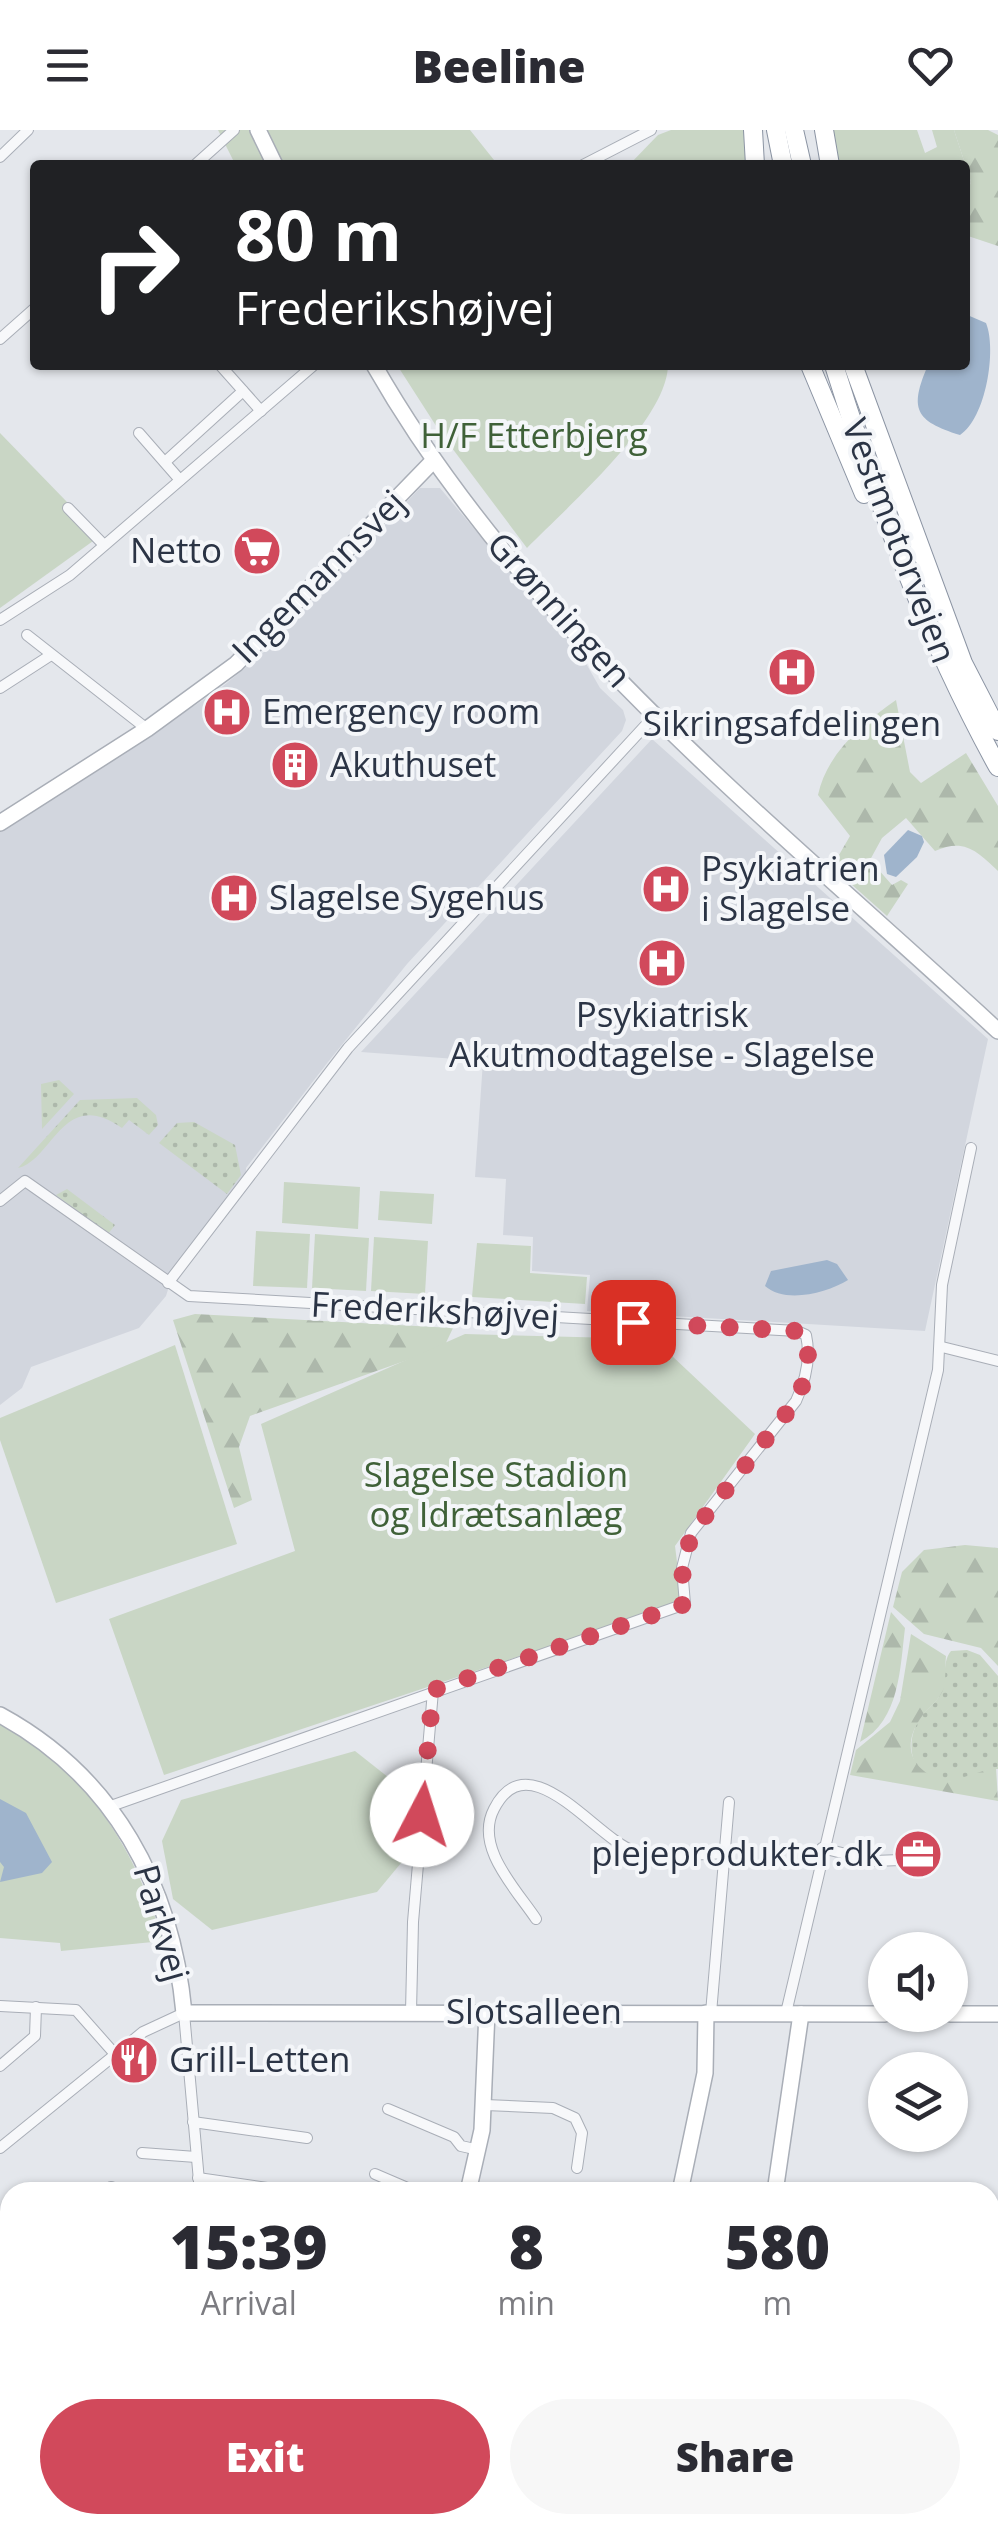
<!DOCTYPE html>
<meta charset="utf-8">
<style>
body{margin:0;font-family:"Open Sans",sans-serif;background:#f7f7f7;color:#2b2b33;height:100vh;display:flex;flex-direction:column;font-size:38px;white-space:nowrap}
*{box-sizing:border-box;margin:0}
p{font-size:32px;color:#7c7c81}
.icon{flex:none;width:55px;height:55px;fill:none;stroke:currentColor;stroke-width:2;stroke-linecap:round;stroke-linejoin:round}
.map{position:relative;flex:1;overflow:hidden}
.drawer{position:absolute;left:0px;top:2052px;width:1000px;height:352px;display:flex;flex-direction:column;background:#fff;border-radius:30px 30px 0 0;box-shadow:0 2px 8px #0004}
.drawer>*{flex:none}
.guide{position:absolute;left:30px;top:30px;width:940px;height:210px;border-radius:10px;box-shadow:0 2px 8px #0004;background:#202124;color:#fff;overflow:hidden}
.controls{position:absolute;left:868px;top:1802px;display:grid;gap:20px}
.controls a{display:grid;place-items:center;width:100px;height:100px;border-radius:50%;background:#fff;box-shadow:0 2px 8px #0004;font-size:50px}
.pin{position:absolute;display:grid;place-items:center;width:85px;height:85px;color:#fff;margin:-42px;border-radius:20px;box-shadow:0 5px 15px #0006}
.me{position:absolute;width:110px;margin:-55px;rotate:5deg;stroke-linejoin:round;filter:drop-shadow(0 0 8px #0008)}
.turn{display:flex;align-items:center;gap:35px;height:210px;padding:0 40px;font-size:45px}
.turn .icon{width:130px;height:130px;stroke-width:2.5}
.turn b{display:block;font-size:70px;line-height:85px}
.eta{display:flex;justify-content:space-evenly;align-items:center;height:170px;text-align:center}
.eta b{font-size:60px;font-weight:800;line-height:70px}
.primary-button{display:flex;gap:20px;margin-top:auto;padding:20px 40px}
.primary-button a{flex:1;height:115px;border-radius:60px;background:#d1495b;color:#fff;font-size:40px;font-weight:800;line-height:115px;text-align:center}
.primary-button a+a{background:#f7f7f7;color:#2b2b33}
header{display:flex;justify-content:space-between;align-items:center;height:130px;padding:0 40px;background:#fff;font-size:45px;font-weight:800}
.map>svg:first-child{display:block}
.built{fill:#d2d6de}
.grass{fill:url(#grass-dots)}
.forest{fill:url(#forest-firs)}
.green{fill:#c9d6c5}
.water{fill:#9fb4cc}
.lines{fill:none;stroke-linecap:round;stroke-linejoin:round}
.street-casing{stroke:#a9aeb7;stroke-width:12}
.secondary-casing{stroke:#a9aeb7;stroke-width:18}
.highway-casing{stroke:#8b94a3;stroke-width:20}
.street{stroke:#f7f8fa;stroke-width:10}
.secondary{stroke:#fff;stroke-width:15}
.highway{stroke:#fff;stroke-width:18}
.route{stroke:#d1495b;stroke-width:18;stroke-dasharray:0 32.4}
.labels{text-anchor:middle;stroke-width:8;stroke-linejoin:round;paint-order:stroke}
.park-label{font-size:35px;fill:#3f6138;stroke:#f4f6f9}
.street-label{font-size:35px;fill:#2b3445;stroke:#f4f6f9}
.poi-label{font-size:35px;fill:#2b3445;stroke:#f4f6f9;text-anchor:start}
</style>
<header><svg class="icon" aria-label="menu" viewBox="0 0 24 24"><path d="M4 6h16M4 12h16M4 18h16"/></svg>Beeline<svg class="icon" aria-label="heart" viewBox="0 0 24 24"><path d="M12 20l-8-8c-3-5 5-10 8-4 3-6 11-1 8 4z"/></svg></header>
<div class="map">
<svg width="998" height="2404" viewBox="0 0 998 2404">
<defs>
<pattern id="grass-dots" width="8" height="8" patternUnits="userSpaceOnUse" patternTransform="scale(2.5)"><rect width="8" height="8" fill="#c9d6c5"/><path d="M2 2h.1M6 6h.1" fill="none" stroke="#adb8ab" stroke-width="1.8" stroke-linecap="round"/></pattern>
<pattern id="forest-firs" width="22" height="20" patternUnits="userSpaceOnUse" patternTransform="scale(2.5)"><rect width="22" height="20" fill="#c9d6c5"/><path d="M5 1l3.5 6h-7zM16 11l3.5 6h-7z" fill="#adb8ab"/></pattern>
</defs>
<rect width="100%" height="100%" fill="#e4e7ec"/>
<g class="built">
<polygon points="420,358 440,358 584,530 600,558 623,580 626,590 622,601 407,834 328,932 246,1038 246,1043 175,1137 166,1166 139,1198 31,1237 22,1258 0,1275 0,701 217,561 261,525"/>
<polygon points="652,609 988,909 925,1201 587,1181 590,1145 532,1141 533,1107 503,1105 506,1049 475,1047 483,931 361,922"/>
</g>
<g class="grass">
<polygon points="59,950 74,964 42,999 41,954"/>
<path d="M137 968 156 985 158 995 149 1005 129 990 122 998C63 956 53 1030 18 1038L80 970Z"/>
<polygon points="194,992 235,1015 241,1045 227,1064 159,1013 177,993"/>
<polygon points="67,1059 115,1095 108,1104 56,1065"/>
<path d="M967 1520 980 1525 998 1546V1639C982 1638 963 1653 946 1652 911 1650 903 1614 920 1588 926 1580 935 1574 940 1565 948 1551 941 1533 951 1521Z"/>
</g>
<g class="forest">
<polygon points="954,0 988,0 998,5 998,116 965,105 965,69 971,52"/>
<path d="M896 570 910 642 921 653 966 623 998 676V741C977 721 964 708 935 721L906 688 882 708 870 730 892 755 901 750 908 754 887 786 832 737 850 706 818 665C827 623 863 593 896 570Z"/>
<polygon points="195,1184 453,1198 444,1217 250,1286 239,1317 252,1370 234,1378 173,1190"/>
<polygon points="965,1415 998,1418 998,1536 981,1518 924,1504 893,1477 902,1442 924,1420"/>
<path d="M891 1482 905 1498C900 1538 900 1590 860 1612Z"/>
<path d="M911 1504 946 1526C945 1536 946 1548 944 1557 940 1571 927 1578 920 1589 899 1621 916 1644 948 1652L996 1637 998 1671 850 1645 856 1620 890 1592 900 1571Z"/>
</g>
<g class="green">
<polygon points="218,0 470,0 498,35 228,35 233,30"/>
<polygon points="671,0 748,0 750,35 629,35 658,5"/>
<polygon points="832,0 917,0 925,23 937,17 932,0 954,0 971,52 965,69 965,35 837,35"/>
<path d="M397 235H668C667 291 567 377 527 418L440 302Z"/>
<polygon points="0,303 100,406 0,478"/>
<polygon points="284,1052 360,1057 358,1099 282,1093"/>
<polygon points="380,1061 434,1064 432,1094 378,1090"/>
<polygon points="256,1101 310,1104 307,1158 253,1156"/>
<polygon points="315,1104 369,1108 366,1161 312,1158"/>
<polygon points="374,1107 428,1111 425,1164 371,1161"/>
<polygon points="477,1113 531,1116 530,1143 587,1147 585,1174 472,1167"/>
<polygon points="465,1204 654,1209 755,1304 675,1416 682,1472 164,1645 109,1489 295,1421 261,1294"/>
<polygon points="175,1215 237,1414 56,1473 0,1310 0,1288"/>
<path d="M0 1594C88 1642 135 1718 163 1811L61 1821 60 1813 0 1808Z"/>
<polygon points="355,1621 393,1651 406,1727 377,1762 212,1800 173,1769 162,1711 181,1670"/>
<polygon points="990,2241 998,2242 998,2404 852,2404 856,2395 990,2395"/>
</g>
<g class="water">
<path d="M965 184 986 193C997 220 986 288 960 305 915 291 909 279 928 235H965Z"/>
<polygon points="908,700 922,706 924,712 917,727 896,747 887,744 884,725"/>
<path d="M827 1130 837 1134 848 1150C827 1163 785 1174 765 1156L771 1141Z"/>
<polygon points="0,1669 26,1683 52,1732 42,1743 0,1752 4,1737 0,1732"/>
</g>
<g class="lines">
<g class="street-casing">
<g id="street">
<polyline points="0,27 28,0"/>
<polyline points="195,35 234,0"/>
<polyline points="583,35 651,0"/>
<polyline points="0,209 35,178"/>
<polyline points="220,235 261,281"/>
<polyline points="139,303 180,350"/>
<polyline points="165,332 243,261"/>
<polyline points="68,378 104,415"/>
<polyline points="0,490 70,445 314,235"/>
<polyline points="27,505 147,599"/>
<polyline points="0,558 51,525"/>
<path d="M0 1071 25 1051 189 1166 797 1201 806 1205C811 1228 806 1250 796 1271L691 1403 682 1438 685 1474 111 1676"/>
<polyline points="168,1153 348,918 656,584"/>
<polyline points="942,1217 998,1231"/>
<polyline points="822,1718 874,1731 900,1730"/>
<path d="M536 1789C516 1759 474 1717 494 1679 529 1610 596 1709 634 1721 663 1729 698 1724 728 1723"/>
<polyline points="0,1876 76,1880 114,1923"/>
<polyline points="411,1882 413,1792 433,1561"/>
<polyline points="711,1883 729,1672"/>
<polyline points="786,1883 938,1240 942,1155 971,1018"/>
<polyline points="0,1936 35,1906 36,1877"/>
<polyline points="485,1975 553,1978 575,1988 582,2003 577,2038"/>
<polyline points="388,1979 454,2007 461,2016 479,2020"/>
<polyline points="193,1992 307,2008"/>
<polyline points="0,2018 143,1902 184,1883 200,2062"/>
<polyline points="142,2023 196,2027"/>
<polyline points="375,2044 417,2062"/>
<polyline points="198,2048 295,2062"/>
<polyline points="111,2057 125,2062"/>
<polyline points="0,2178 10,2178"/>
<polyline points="0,2358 10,2370"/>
<polyline points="32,2395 39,2404"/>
<polyline points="314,2395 322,2404"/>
<polyline points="642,2404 643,2395"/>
</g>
</g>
<g class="secondary-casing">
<g id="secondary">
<polyline points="258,0 275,35"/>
<path d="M374 235C525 500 777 696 998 901"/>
<polyline points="0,693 147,599 236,534 434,330"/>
<path d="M0 1585C114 1647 172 1755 184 1883L885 1884"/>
<polyline points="950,1884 998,1884"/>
<polyline points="468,2062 482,2000 487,1881"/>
<polyline points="680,2062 705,1943 706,1883"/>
<polyline points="775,2062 801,1884"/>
<polyline points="177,2404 187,2395"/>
<polyline points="464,2404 474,2395"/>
<polyline points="725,2404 727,2395"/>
</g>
</g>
<g class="highway-casing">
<g id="highway">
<polyline points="753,0 755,35"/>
<polyline points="776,0 783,35"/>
<polyline points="794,0 802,35"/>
<polyline points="824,0 830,35"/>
<polyline points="810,235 864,364"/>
<path d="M834 235C877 373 928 510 998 637"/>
<polyline points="853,235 963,533 998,601"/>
</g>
</g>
<use href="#street" class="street"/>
<use href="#secondary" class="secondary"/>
<use href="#highway" class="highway"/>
</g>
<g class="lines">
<path class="route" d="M422 1685 433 1560 685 1474 682 1438 692 1403 796 1271C806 1250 811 1228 806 1205L797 1201 633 1192"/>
</g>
<defs>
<g id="supermarket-disc" transform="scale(2.5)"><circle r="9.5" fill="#d1495b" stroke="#f4f6f9"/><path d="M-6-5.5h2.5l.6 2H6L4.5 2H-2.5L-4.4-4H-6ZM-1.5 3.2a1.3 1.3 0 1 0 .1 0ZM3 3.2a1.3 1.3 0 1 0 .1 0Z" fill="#fff"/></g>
<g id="hospital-disc" transform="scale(2.5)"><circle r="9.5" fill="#d1495b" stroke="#f4f6f9"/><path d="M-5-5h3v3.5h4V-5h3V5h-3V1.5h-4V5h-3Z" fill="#fff"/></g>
<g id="building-disc" transform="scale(2.5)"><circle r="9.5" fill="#d1495b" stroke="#f4f6f9"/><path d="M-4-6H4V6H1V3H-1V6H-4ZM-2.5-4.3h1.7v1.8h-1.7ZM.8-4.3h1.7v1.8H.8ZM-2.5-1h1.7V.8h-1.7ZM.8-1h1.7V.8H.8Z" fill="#fff"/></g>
<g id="office-disc" transform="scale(2.5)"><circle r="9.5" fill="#d1495b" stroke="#f4f6f9"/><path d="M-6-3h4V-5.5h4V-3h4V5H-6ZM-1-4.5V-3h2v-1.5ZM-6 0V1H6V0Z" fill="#fff"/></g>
<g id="restaurant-disc" transform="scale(2.5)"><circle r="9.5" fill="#d1495b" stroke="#f4f6f9"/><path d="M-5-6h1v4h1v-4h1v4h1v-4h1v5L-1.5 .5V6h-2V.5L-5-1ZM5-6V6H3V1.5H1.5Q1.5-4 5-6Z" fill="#fff"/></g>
</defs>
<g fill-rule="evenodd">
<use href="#supermarket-disc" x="257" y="421"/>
<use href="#hospital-disc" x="792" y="542"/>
<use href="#hospital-disc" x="227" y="582"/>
<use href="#building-disc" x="295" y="635"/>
<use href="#hospital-disc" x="666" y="759"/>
<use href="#hospital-disc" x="234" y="768"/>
<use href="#hospital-disc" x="662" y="833"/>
<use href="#office-disc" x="918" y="1724"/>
<use href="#restaurant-disc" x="134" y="1930"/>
</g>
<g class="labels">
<g class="park-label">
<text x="534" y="318">H/F Etterbjerg</text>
<text x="496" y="1357">Slagelse Stadion<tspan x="496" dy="40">og Idrætsanlæg</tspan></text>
</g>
<g class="street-label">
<text transform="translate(899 411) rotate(69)" y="12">Vestmotorvejen</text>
<text transform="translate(319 447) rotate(-45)" y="12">Ingemannsvej</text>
<text transform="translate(559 480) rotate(48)" y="12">Grønningen</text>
<text transform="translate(435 1181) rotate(3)" y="12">Frederikshøjvej</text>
<text transform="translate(161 1793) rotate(74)" y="12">Parkvej</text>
<text x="534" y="1894">Slotsalleen</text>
</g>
<g class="poi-label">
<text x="222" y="433" text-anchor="end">Netto</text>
<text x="262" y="594">Emergency room</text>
<text x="792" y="606" text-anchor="middle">Sikringsafdelingen</text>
<text x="330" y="647">Akuthuset</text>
<text x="701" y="751">Psykiatrien<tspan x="701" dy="40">i Slagelse</tspan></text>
<text x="269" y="780">Slagelse Sygehus</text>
<text x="662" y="897" text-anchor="middle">Psykiatrisk<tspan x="662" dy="40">Akutmodtagelse - Slagelse</tspan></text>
<text x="883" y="1736" text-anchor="end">plejeprodukter.dk</text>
<text x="169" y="1942">Grill-Letten</text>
</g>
</g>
</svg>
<div class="controls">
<a><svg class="icon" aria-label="sound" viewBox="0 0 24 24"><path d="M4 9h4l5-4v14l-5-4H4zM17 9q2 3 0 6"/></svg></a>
<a><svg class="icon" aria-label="layers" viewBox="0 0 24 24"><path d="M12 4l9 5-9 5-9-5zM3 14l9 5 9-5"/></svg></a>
</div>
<div class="pin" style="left:633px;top:1192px;background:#d93025"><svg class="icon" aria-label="arrive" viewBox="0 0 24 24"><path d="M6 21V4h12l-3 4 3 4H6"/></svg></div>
<svg class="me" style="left:422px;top:1685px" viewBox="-20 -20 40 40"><circle r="19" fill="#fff"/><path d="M0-13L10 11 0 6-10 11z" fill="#d1495b"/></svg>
<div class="guide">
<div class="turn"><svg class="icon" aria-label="right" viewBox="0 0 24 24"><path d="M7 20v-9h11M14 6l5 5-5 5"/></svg><div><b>80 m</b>Frederikshøjvej</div></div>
</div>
<section class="drawer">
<div class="eta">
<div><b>15:39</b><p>Arrival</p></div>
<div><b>8</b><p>min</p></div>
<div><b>580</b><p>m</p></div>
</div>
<div class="primary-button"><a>Exit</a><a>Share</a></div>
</section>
</div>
